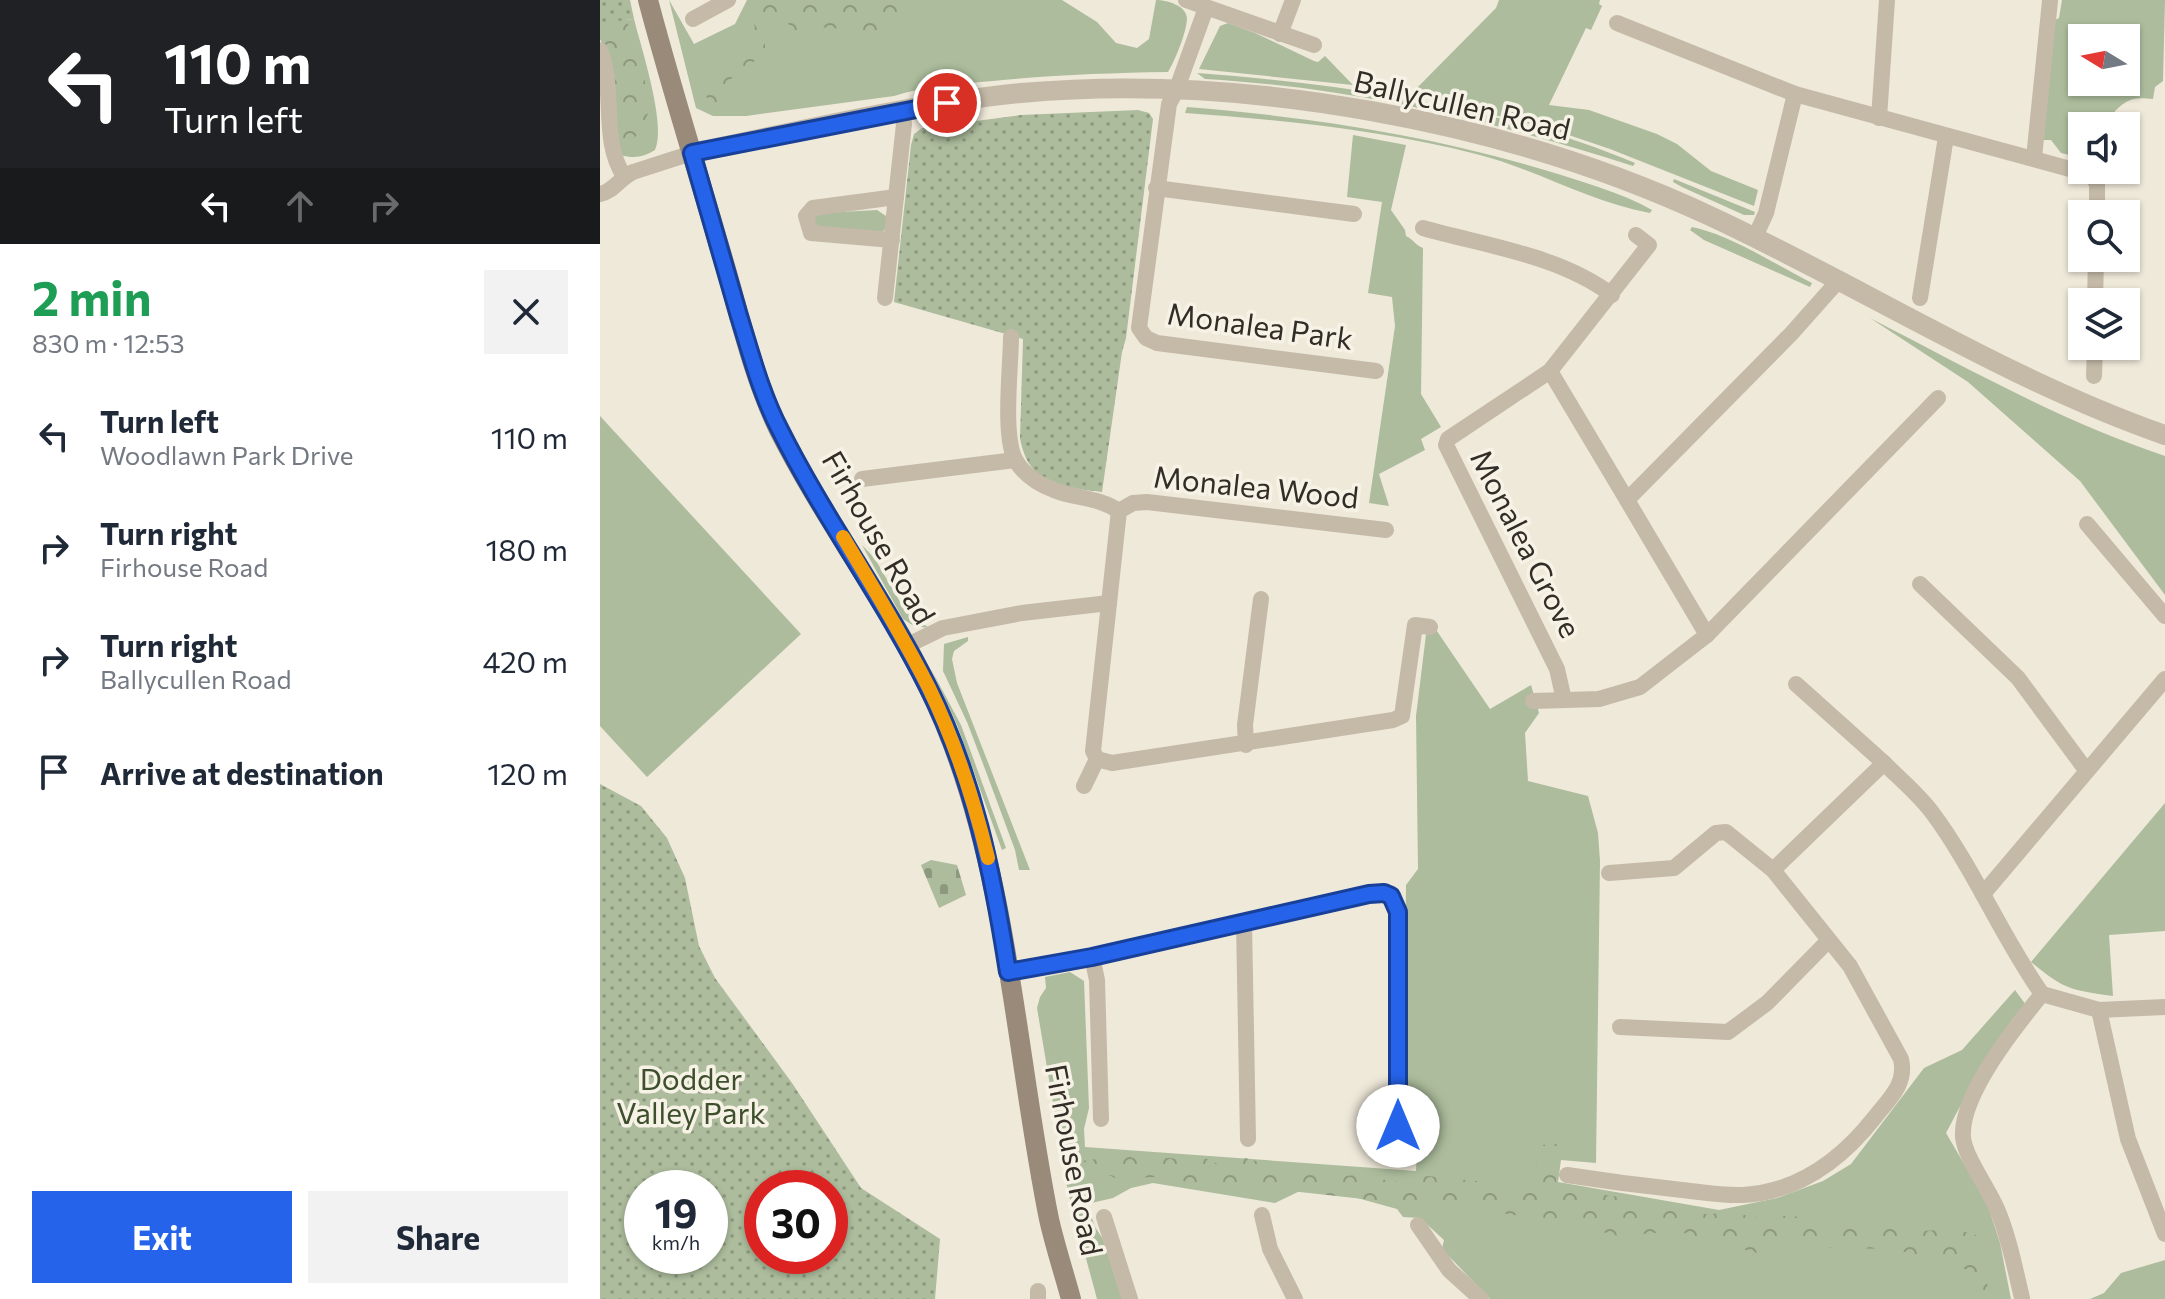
<!DOCTYPE html>
<meta charset="utf-8">
<style>
body{margin:0;font-family:Commissioner,sans-serif;background:#f2f2f3;color:#1f2937;height:100vh;display:flex;flex-direction:column;font-size:30px;white-space:nowrap}
*{box-sizing:border-box;margin:0}
p{font-size:26px;color:#747a83}
.icon{flex:none;width:44px;height:44px;fill:none;stroke:currentColor;stroke-width:2;stroke-linecap:round;stroke-linejoin:round}
.map{position:relative;flex:1;overflow:hidden}
.details{display:flex;flex-direction:column;background:#fff;width:600px}
.details>*{flex:none}
.guide{background:#202124;color:#fff;overflow:hidden}
.needle{width:52px;rotate:280deg}
.buttons{position:absolute;left:1468px;top:24px;display:grid;gap:16px}
.buttons a{display:grid;place-items:center;width:72px;height:72px;border-radius:0px;background:#fff;box-shadow:0 2px 6px #0004;font-size:40px}
.speed{position:absolute;left:24px;top:1170px;display:flex;gap:16px;font-size:40px;font-weight:700;text-align:center}
.speed>*{display:grid;place-content:center;width:104px;height:104px;border-radius:50%;background:#fff;box-shadow:0 2px 6px #0004;line-height:1}
.speed small{font-size:20px;font-weight:400}
.speed .limit{border:12px solid #d22;background:#fff;color:#111}
.pin{position:absolute;display:grid;place-items:center;width:68px;height:68px;color:#fff;margin:-34px;border:4px solid #fff;border-radius:50%;box-shadow:0 2px 8px #0007}
.me{position:absolute;width:88px;margin:-44px;rotate:0deg;stroke-linejoin:round;filter:drop-shadow(0 0 6px #0008)}
.turn{display:flex;align-items:center;gap:28px;height:168px;padding:0 32px;font-size:36px}
.turn .icon{width:104px;height:104px;stroke-width:2.5}
.turn b{display:block;font-size:56px;line-height:68px}
.lanes{display:flex;align-items:center;height:76px;padding:0 32px;background:#0003;justify-content:center;gap:40px;direction:ltr}
.lanes .off{opacity:.35}
.round{display:grid;place-items:center;flex:none;width:84px;height:84px;border-radius:0px;background:#f2f2f3}
.summary{display:flex;align-items:center;justify-content:space-between;height:136px;padding:0 32px}
h1{font-size:48px;font-weight:700;line-height:60px;color:#1e9e55}
.action{display:flex;gap:16px;margin-top:auto;padding:16px 32px}
.action a{flex:1;height:92px;border-radius:0px;background:#2563eb;color:#fff;font-size:32px;font-weight:700;line-height:92px;text-align:center}
.action a+a{background:#f2f2f3;color:#1f2937}
ul{padding:0;list-style:none}
li{display:flex;align-items:center;gap:24px;height:112px;padding:0 32px}
li div{flex:1}
li b{display:block;font-size:30px}
li em{font-style:normal}
main{display:flex;flex:1;min-height:0}
.map>svg:first-child{display:block}
.grass{fill:#acbc9c;fill-rule:evenodd}
.forest{fill:url(#forest-crowns)}
.cemetery{fill:url(#cemetery-stones)}
.park{fill:url(#park-dots);fill-rule:evenodd}
.lines{fill:none;stroke-linecap:round;stroke-linejoin:round}
.minor{stroke:#c5baa8;stroke-width:16}
.tertiary{stroke:#c5baa8;stroke-width:20}
.secondary{stroke:#998a79;stroke-width:20}
.route-casing{stroke:#184099;stroke-width:20}
.route{stroke:#2563eb;stroke-width:14}
.slow{stroke:#f59e0b;stroke-width:14}
.labels{text-anchor:middle;stroke-width:7;stroke-linejoin:round;paint-order:stroke}
.street-label{font-size:30px;fill:#332d27;stroke:#f7f2e6}
.park-label{font-size:30px;fill:#3d4f2d;stroke:#f7f2e6}
</style>
<main>
<section class="details">
<div class="guide">
<div class="turn"><svg class="icon" aria-label="left" viewBox="0 0 24 24"><path d="M17 20v-9H6M10 6l-5 5 5 5"/></svg><div><b>110 m</b>Turn left</div></div>
<div class="lanes"><svg class="icon" aria-label="left" viewBox="0 0 24 24"><path d="M17 20v-9H6M10 6l-5 5 5 5"/></svg><svg class="icon off" aria-label="ahead" viewBox="0 0 24 24"><path d="M12 20V5M6 11l6-6 6 6"/></svg><svg class="icon off" aria-label="right" viewBox="0 0 24 24"><path d="M7 20v-9h11M14 6l5 5-5 5"/></svg></div>
</div>
<div class="summary"><div><h1>2 min</h1><p>830 m · 12:53</p></div><a class="round"><svg class="icon" aria-label="close" viewBox="0 0 24 24"><path d="M6 6l12 12M18 6L6 18"/></svg></a></div>
<ul>
<li><svg class="icon" aria-label="left" viewBox="0 0 24 24"><path d="M17 20v-9H6M10 6l-5 5 5 5"/></svg><div><b>Turn left</b><p>Woodlawn Park Drive</p></div><em>110 m</em></li>
<li><svg class="icon" aria-label="right" viewBox="0 0 24 24"><path d="M7 20v-9h11M14 6l5 5-5 5"/></svg><div><b>Turn right</b><p>Firhouse Road</p></div><em>180 m</em></li>
<li><svg class="icon" aria-label="right" viewBox="0 0 24 24"><path d="M7 20v-9h11M14 6l5 5-5 5"/></svg><div><b>Turn right</b><p>Ballycullen Road</p></div><em>420 m</em></li>
<li><svg class="icon" aria-label="arrive" viewBox="0 0 24 24"><path d="M6 21V4h12l-3 4 3 4H6"/></svg><div><b>Arrive at destination</b></div><em>120 m</em></li>
</ul>
<div class="action"><a>Exit</a><a>Share</a></div>
</section>
<div class="map">
<svg width="1565" height="1299" viewBox="0 0 1565 1299">
<defs>
<pattern id="forest-crowns" width="20" height="18" patternUnits="userSpaceOnUse" patternTransform="scale(2)"><rect width="20" height="18" fill="#acbc9c"/><path d="M2 6a3 3 0 1 1 6 0M12 15a3 3 0 1 1 6 0" fill="none" stroke="#8d997f"/></pattern>
<pattern id="cemetery-stones" width="16" height="16" patternUnits="userSpaceOnUse" patternTransform="scale(2)"><rect width="16" height="16" fill="#acbc9c"/><path d="M2 7V4a2 2 0 0 1 4 0v3zM10 15v-3a2 2 0 0 1 4 0v3z" fill="#8d997f"/></pattern>
<pattern id="park-dots" width="8" height="8" patternUnits="userSpaceOnUse" patternTransform="scale(2)"><rect width="8" height="8" fill="#acbc9c"/><path d="M2 2h.1M6 6h.1" fill="none" stroke="#8d997f" stroke-width="1.8" stroke-linecap="round"/></pattern>
</defs>
<rect width="100%" height="100%" fill="#efe9da"/>
<g class="grass">
<path d="M69 0 94 44 135 24 147 0H462L497 22 516 43 537 48 549 39 556 0C566 0 586 5 587 18 587 31 575 61 568 72 509 73 451 75 393 81 359 84 326 86 294 96L146 116H113L96 108Z"/>
<polygon points="899,0 1000,0 999,4 1002,6 991,30 986,28 949,105 989,110 1057,134 1077,144 1111,171 1158,190 1154,206 1010,149 954,130 811,94 896,8"/>
<path d="M1462 0H1565L1563 81 1555 87 1553 99C1535 97 1528 98 1515 111L1514 126H1482V158L1461 153 1451 140H1443L1455 20 1459 18ZM1482 38H1526V82H1482Z"/>
<path d="M34 19C41 47 67 126 55 150 44 157 34 159 21 155L18 151 10 56 0 39V23Z"/>
<polygon points="628,23 655,33 714,61 718,62 725,56 753,85 599,69 620,26"/>
<path d="M597 73C741 84 900 106 1035 163L1033 166C890 120 756 88 605 79Z"/>
<path d="M587 107C710 117 830 135 948 171 983 182 1020 192 1052 210L1050 213C990 202 936 169 876 154 782 130 683 120 585 113Z"/>
<path d="M753 135 806 145 791 210 805 230 806 236C813 239 815 245 823 248L821 394 841 427 821 439 825 450 779 474 789 506 769 503 795 326 792 297 768 293 782 202 747 197Z"/>
<polygon points="1074,179 1155,212 1154,215 1144,215 1082,187 1073,182"/>
<polygon points="277,210 286,216 287,227 282,232 219,227 215,224 215,216 222,213"/>
<path d="M1092 227C1131 235 1176 265 1212 283L1210 287 1104 240 1090 230Z"/>
<path d="M1270 318C1367 368 1461 421 1565 456V595L1480 481 1368 382Z"/>
<polygon points="0,416 201,634 47,777 0,726"/>
<polygon points="262,545 275,559 306,612 329,628 314,626 303,619"/>
<polygon points="828,618 890,709 931,685 939,713 925,733 928,781 988,796 998,833 1000,861 996,1163 961,1160 958,1182 1119,1210 1177,1198 1223,1181 1251,1164 1324,1068 1362,1050 1415,990 1426,1005 1375,1078 1346,1133 1387,1203 1400,1243 1411,1299 890,1299 842,1249 844,1240 820,1218 803,1217 797,1209 732,1191 702,1190 675,1203 553,1183 531,1188 513,1198 487,1204 495,1227 503,1239 522,1299 497,1299 468,1192 437,1008 440,997 446,988 445,977 470,972 484,981 489,1108 484,1129 485,1147 816,1171 817,1152 807,1143 804,1122 806,885 818,869 816,716"/>
<polygon points="368,637 368,641 354,651 352,659 357,683 430,870 419,870 415,850 385,769 367,722 343,671 344,644"/>
<polygon points="331,669 361,725 406,848 402,850 357,725"/>
<path d="M1565 803V931L1509 935 1513 996C1470 990 1465 990 1431 962Z"/>
<polygon points="1565,1260 1565,1299 1490,1299 1504,1293 1521,1273"/>
</g>
<g class="forest">
<polygon points="0,0 8,0 27,21 47,88 48,113 46,120 24,155 18,151 10,56 0,39"/>
<polygon points="152,0 312,0 316,7 295,32 214,27 198,37 182,15 165,28 165,53 128,81 124,93 131,101 109,104 106,95 128,55 144,45 155,27 149,13"/>
<path d="M956 1144 963 1153 957 1160 956 1185 984 1192 1090 1207 1104 1214 1138 1213 1154 1218 1169 1215 1205 1217 1235 1231 1274 1225 1306 1232 1356 1229 1376 1235 1380 1245V1262L1392 1299H1379L1368 1270 1312 1253 1283 1249 1189 1246 1164 1255 1084 1233H1051L1023 1237 937 1216 909 1215 883 1204 858 1205 825 1200 809 1204 654 1187 612 1186 559 1177 515 1178 482 1161 497 1159 516 1151 538 1160 559 1157 596 1161 605 1158 620 1165 645 1158 693 1171 721 1168 738 1177 755 1175 805 1183 827 1176 887 1182 913 1192 934 1191C940 1173 933 1163 941 1145Z"/>
</g>
<polygon class="cemetery" points="331,860 357,865 366,895 339,908 321,865"/>
<g class="park">
<polygon points="0,0 30,0 34,19 0,23"/>
<path d="M538 110 549 113 553 119 526 338 522 352 502 492C462 487 428 485 420 438L423 339 294 302 311 145 314 134 322 128 421 115Z"/>
<path d="M0 784 41 806 67 838 85 878 99 946 115 978 192 1083 261 1188 340 1239 335 1299H0ZM42 1188H110V1256H42ZM162 1188H230V1256H162Z"/>
</g>
<g class="lines">
<g class="minor">
<polyline points="586,0 714,45"/>
<polyline points="606,8 576,91 569,104 539,328 546,338 557,343 776,371"/>
<polyline points="93,19 128,0"/>
<polyline points="1017,23 1195,94 1492,175 1497,184 1497,214"/>
<polyline points="680,34 693,0"/>
<path d="M0 50C16 90 0 140 24 176"/>
<polyline points="1279,118 1287,0"/>
<polyline points="1434,158 1450,1"/>
<polyline points="556,188 754,214"/>
<path d="M0 194C13 192 21 177 33 172L92 153"/>
<path d="M823 228C886 246 959 255 1012 295"/>
<polyline points="1155,237 1166,213 1195,94"/>
<polyline points="292,240 211,233 206,216 213,208 296,197"/>
<polyline points="1239,280 1191,334 1027,500 1107,635 1338,398"/>
<polyline points="285,298 304,124 302,110"/>
<polyline points="1320,298 1346,137"/>
<polyline points="1495,302 1496,258"/>
<path d="M411 337C411 366 402 438 416 461 425 476 438 484 454 490 476 499 499 497 519 511"/>
<polyline points="950,371 1027,500"/>
<polyline points="1494,376 1495,346"/>
<polyline points="262,479 415,460"/>
<polyline points="1487,524 1565,616"/>
<polyline points="786,530 547,502 533,503 519,511 493,751 497,759 512,763 793,720 802,716 815,625 830,627"/>
<polyline points="1320,584 1418,678 1486,770"/>
<polyline points="306,646 343,628 422,613 509,603"/>
<polyline points="1196,684 1284,763"/>
<polyline points="964,700 957,669 846,445 848,439 950,371 1049,245 1036,235"/>
<polyline points="933,701 999,699 1040,687 1107,635"/>
<polyline points="646,745 645,725 661,599"/>
<polyline points="484,786 497,759"/>
<polyline points="1009,873 1074,868 1116,833 1126,832 1173,870"/>
<polyline points="1383,894 1565,679"/>
<polyline points="644,923 648,1139"/>
<polyline points="492,957 497,980 501,1119"/>
<polyline points="408,972 492,957 769,894 784,893 791,896 798,912 798,1156"/>
<polyline points="1442,994 1499,1010 1565,1007"/>
<polyline points="1499,1010 1528,1139 1565,1234"/>
<polyline points="1020,1027 1128,1032 1167,1003 1228,941"/>
<path d="M967 1175C1005 1181 1043 1186 1082 1190 1101 1192 1123 1196 1143 1195 1198 1192 1242 1159 1275 1117 1289 1099 1307 1084 1301 1059L1250 966 1173 870 1284 763C1299 778 1318 794 1331 811 1374 868 1401 936 1442 994"/>
<polyline points="662,1215 670,1249 695,1299"/>
<polyline points="504,1217 530,1299"/>
<polyline points="818,1225 849,1270 881,1299"/>
<polyline points="438,1291 438,1299"/>
<path d="M1422 1298C1415 1269 1409 1237 1397 1209 1389 1189 1365 1158 1363 1137 1360 1095 1416 1026 1442 994"/>
</g>
<path class="tertiary" d="M92 153C201 131 310 104 421 93 644 73 907 121 1110 216 1263 287 1405 379 1565 435"/>
<path class="secondary" d="M48 0C71 87 98 173 123 259 140 316 153 377 179 430 233 537 311 631 353 745 410 897 417 1061 449 1219 455 1246 464 1273 471 1299"/>
</g>
<g class="lines">
<g class="route-casing">
<path id="route" d="M347 103 92 153C108 207 123 262 139 316 151 354 161 394 180 430 224 518 284 599 328 687 373 776 393 874 408 972L492 957 769 894 784 893 791 896 798 912V1126"/>
</g>
<use href="#route" class="route"/>
<path class="slow" d="M243 537C273 587 303 636 329 688 355 742 374 800 388 858"/>
</g>
<g class="labels">
<g class="street-label">
<text transform="translate(862 106) rotate(13)" y="10">Ballycullen Road</text>
<text transform="translate(660 327) rotate(8)" y="10">Monalea Park</text>
<text transform="translate(656 488) rotate(6)" y="10">Monalea Wood</text>
<text transform="translate(278 538) rotate(60)" y="10">Firhouse Road</text>
<text transform="translate(925 544) rotate(63)" y="10">Monalea Grove</text>
<text transform="translate(473 1160) rotate(79)" y="10">Firhouse Road</text>
</g>
<g class="park-label">
<text x="91" y="1090">Dodder<tspan x="91" dy="34">Valley Park</tspan></text>
</g>
</g>
</svg>
<div class="buttons">
<a><svg class="needle" viewBox="-14 -14 28 28"><path d="M0-13l5 13h-10z" fill="#e53935"/><path d="M0 13l5-13h-10z" fill="#747a83"/></svg></a>
<a><svg class="icon" aria-label="sound" viewBox="0 0 24 24"><path d="M4 9h4l5-4v14l-5-4H4zM17 9q2 3 0 6"/></svg></a>
<a><svg class="icon" aria-label="search" viewBox="0 0 24 24"><circle cx="10" cy="10" r="6"/><path d="M15 15l6 6"/></svg></a>
<a><svg class="icon" aria-label="layers" viewBox="0 0 24 24"><path d="M12 4l9 5-9 5-9-5zM3 14l9 5 9-5"/></svg></a>
</div>
<div class="speed"><div>19<small>km/h</small></div><div class="limit">30</div></div>
<div class="pin" style="left:347px;top:103px;background:#d93025"><svg class="icon" aria-label="arrive" viewBox="0 0 24 24"><path d="M6 21V4h12l-3 4 3 4H6"/></svg></div>
<svg class="me" style="left:798px;top:1126px" viewBox="-20 -20 40 40"><circle r="19" fill="#fff"/><path d="M0-13L10 11 0 6-10 11z" fill="#2563eb"/></svg>
</div>
</main>
